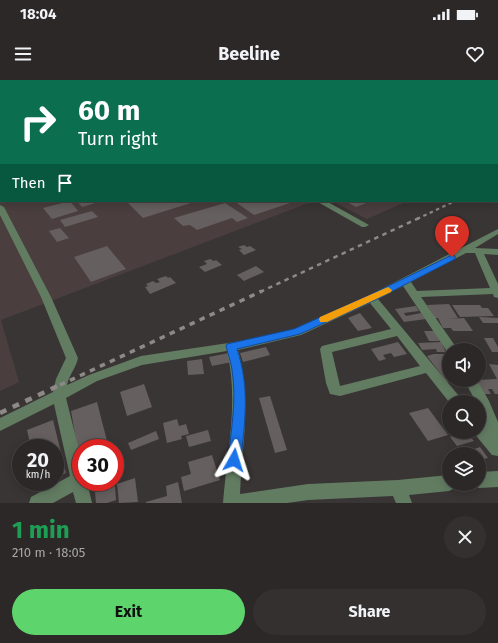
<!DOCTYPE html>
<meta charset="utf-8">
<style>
body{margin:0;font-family:"Fira Sans",sans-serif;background:#343030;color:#f1f3f6;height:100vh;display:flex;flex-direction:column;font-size:15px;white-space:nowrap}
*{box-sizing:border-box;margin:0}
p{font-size:13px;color:#a6a6a8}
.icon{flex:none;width:22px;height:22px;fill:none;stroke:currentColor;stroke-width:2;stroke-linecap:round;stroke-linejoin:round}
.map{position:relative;height:423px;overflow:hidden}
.drawer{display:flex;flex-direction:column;background:#2c2828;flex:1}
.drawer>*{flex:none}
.top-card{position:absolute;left:0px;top:0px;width:498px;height:122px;box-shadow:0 2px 10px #0003,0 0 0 1px #484445;background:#0b6e4f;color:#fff;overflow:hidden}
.tools{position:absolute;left:442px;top:263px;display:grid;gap:8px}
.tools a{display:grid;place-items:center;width:44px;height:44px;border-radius:50%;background:#2c2828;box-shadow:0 2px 10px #0003,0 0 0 1px #484445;font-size:20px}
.speed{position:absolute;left:12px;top:359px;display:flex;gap:8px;font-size:20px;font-weight:700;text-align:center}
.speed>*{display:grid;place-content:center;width:52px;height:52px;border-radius:50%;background:#2c2828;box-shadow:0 2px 10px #0003,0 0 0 1px #484445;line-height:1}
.speed small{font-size:10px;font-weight:400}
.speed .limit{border:6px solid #d22;background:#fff;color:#111}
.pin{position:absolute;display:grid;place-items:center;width:34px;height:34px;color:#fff;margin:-41px -17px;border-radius:50% 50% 50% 0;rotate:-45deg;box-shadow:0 0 4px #0007}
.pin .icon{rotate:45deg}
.me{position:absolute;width:44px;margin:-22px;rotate:6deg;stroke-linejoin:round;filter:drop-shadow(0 0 3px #0008)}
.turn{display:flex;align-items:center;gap:14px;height:84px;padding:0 12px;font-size:18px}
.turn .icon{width:52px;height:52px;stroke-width:2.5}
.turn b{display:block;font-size:28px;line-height:34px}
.then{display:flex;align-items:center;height:38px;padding:0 12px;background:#0003;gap:8px;font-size:15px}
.round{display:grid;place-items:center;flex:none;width:42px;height:42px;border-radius:21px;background:#343030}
.summary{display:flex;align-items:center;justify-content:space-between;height:68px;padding:0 12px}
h1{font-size:24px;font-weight:700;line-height:30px;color:#1e9e55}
.action{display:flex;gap:8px;margin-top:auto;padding:8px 12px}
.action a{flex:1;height:46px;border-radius:24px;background:#5ed56c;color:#111;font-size:16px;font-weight:700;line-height:46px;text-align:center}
.action a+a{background:#343030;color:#f1f3f6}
.status{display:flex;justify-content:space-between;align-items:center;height:28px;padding:0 20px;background:#2c2828;direction:ltr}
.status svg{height:11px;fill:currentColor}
header{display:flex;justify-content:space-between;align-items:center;height:52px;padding:0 12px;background:#2c2828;font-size:18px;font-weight:700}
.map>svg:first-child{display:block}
.built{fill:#4a3e3e}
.building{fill:#655f5f}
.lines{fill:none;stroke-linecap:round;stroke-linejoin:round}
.minor{fill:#627c62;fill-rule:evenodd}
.rail-far3{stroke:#8e8989;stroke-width:2;stroke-dasharray:3.5 3.5;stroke-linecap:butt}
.rail-far2{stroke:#8e8989;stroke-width:2.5;stroke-dasharray:4.5 4.5;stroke-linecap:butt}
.rail-far1{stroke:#8e8989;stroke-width:3.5;stroke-dasharray:5.5 5.5;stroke-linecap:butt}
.rail{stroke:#8e8989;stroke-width:4.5;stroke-dasharray:7 7;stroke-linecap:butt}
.route{fill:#1a73e8;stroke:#114b97}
.slow{fill:#f59e0b}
</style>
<div class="status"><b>18:04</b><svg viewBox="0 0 49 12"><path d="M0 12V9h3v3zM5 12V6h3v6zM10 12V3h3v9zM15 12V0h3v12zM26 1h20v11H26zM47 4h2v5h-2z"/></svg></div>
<header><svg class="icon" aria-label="menu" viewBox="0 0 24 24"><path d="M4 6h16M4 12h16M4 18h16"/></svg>Beeline<svg class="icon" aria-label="heart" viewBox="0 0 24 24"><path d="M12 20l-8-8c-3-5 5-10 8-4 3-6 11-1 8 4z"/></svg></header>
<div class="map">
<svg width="498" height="423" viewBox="0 0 498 423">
<rect width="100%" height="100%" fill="#3a3535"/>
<g class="built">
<polygon points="0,0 498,0 498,7 497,1 1,1 1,121 314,121 1,240 19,302 0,311"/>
<polygon points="332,121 408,121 367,139"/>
</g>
<g class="building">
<polygon points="70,121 78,131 52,139 43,128"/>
<polygon points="77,121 102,121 82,127"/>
<polygon points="126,121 197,121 143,138"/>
<polygon points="234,121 288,121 290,123 254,135"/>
<polygon points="345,121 366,121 369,122 356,127"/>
<polygon points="225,123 248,138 237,142 232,138 197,150 190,145 183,146 174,138"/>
<polygon points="92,131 98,137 65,147 60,140"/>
<polygon points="60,148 69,158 57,162 49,151"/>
<polygon points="244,165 247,167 250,166 256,170 244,175 239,170 242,169 238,167"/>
<polygon points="107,166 126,189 91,202 74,177"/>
<polygon points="210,179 214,181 216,180 222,185 205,192 199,187 207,184 204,181"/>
<polygon points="256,186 264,192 244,201 237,195"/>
<polygon points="166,196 168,198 170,197 176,203 150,214 145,207 148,206 146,204 153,201 156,203 160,202 157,199"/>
<polygon points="449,224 458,238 446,239 464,238 473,251 453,251 451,248 443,248 438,238 435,238 427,225"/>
<polygon points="452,225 480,225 482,228 488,228 494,236 460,237"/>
<polygon points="416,226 419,231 404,233 406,236 421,233 426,239 404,242 395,229"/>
<polygon points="360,233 372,248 358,251 348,238"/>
<polygon points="479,237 498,238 498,243 483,243"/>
<polygon points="424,251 434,251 440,261 429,261"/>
<polygon points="484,258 493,258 498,267 498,272 492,272"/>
<polygon points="398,262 407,274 394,277 391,273 383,275 386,279 379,281 371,269"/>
<polygon points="441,262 446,272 437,272 436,269 422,270 418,263"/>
<polygon points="266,267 270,275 243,282 240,273"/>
<polygon points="229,273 232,282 212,286 209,277"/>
<polygon points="434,274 447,274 449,276 449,280 445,281 446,283 449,283 449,301 447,302 427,276"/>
<polygon points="202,279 204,294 188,295 187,281"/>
<polygon points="489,284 498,285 498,314 495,314 492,309 488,309 491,314 484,314 477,300 497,299"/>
<polygon points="144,304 152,327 127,336 120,312"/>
<polygon points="270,316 287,370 275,373 259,318"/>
<polygon points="97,322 107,361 89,368 81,368 81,371 78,372 71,331"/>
<polygon points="428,328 448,355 428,361 409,333"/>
<polygon points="177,339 179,346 186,344 189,354 181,356 182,359 167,363 163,343"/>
<polygon points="53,340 66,393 55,398 55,368 31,368 27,350"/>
<polygon points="208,350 211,361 189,367 186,356"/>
<polygon points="156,351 159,359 131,370 128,363"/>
<polygon points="466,352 474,361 457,366 450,357"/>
<polygon points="480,367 488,378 479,380 479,374 461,374"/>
<polygon points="212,375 220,400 184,411 181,397 191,394 188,382"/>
<polygon points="135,398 138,422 119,423 117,404"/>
<polygon points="178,402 182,423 146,423 146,422 167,416 166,406"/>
<polygon points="115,406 116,420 107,423 96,423 95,412"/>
</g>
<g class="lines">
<g class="minor">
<polygon points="67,0 72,0 73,1 68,1"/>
<polygon points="233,0 239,0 240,1 234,1"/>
<rect x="497" y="7" width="1" height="2"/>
<rect x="0" y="17" width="1" height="2"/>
<rect x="497" y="34" width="1" height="2"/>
<rect x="0" y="72" width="1" height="4"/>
<polygon points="316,121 326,121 369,145 365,147 362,147"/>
<path d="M0 125 4 127 51 217 78 278C76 288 69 295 67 305L89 295 141 276 242 261 294 249 368 216 498 149V154L475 168 498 169V175L484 174 498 204V218L494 217 493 214 421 217 458 270H449L448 273 403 206 378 219 464 322H449L426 293 340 316 330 314 326 303 320 269 322 266 391 249 370 223 301 255 238 270C252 319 242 364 240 414L308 404 398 400 449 395V404H456L455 408 449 411 409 415 412 423H396L393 416 308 420 287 423H223C227 372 239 322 227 271L142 285 97 301 66 318 81 378V402H87L92 423H76L73 412 53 423H29L31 417 70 396 54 324 0 351V338L53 312 56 299 66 278 41 217 0 135ZM466 173H475L490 208 417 211 411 202ZM397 256 420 286 340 306 332 272Z"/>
<polygon points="464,300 477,300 489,321 498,342 498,376 492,375 473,352 479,352 479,343 485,346 479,328 479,322 476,322"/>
<polygon points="498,391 498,407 479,408 474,405 473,404 479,404 479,392"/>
</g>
<polyline class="rail-far3" points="417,139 455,121"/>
<polyline class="rail-far2" points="260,212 419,138"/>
<polyline class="rail-far1" points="60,305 262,211"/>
<polyline class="rail" points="0,333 62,304"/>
</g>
<path class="route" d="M452 175 455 176V179L375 220 300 254 237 269C250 309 245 338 241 380L239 384 234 386 230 384 228 380C231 350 237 320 232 290 231 282 228 274 226 266L227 264 294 249 368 216Z"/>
<polygon class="slow" points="388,207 392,210 391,212 327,242 320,242 319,239 320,237"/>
</svg>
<div class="tools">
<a><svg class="icon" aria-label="sound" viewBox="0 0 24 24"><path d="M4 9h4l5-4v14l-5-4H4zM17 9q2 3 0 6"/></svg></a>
<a><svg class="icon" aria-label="search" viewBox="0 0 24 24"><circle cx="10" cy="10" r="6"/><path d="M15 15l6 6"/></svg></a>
<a><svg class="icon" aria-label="layers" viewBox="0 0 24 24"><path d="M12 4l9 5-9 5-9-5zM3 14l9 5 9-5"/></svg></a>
</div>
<div class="speed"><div>20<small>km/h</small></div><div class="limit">30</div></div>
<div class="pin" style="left:452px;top:177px;background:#d93025"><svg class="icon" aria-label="arrive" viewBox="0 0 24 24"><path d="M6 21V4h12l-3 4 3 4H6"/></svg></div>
<svg class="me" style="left:234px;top:380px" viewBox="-20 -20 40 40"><path d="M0-17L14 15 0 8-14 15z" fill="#1a73e8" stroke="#fff" stroke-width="4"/></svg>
<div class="top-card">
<div class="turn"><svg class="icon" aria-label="right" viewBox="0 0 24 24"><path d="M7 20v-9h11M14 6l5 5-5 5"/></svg><div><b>60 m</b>Turn right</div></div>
<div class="then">Then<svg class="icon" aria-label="arrive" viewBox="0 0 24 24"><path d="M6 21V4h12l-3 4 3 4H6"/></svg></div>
</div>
</div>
<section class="drawer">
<div class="summary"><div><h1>1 min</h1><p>210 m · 18:05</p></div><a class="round"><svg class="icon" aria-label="close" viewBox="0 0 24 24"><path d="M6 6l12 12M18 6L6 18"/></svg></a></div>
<div class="action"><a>Exit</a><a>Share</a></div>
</section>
